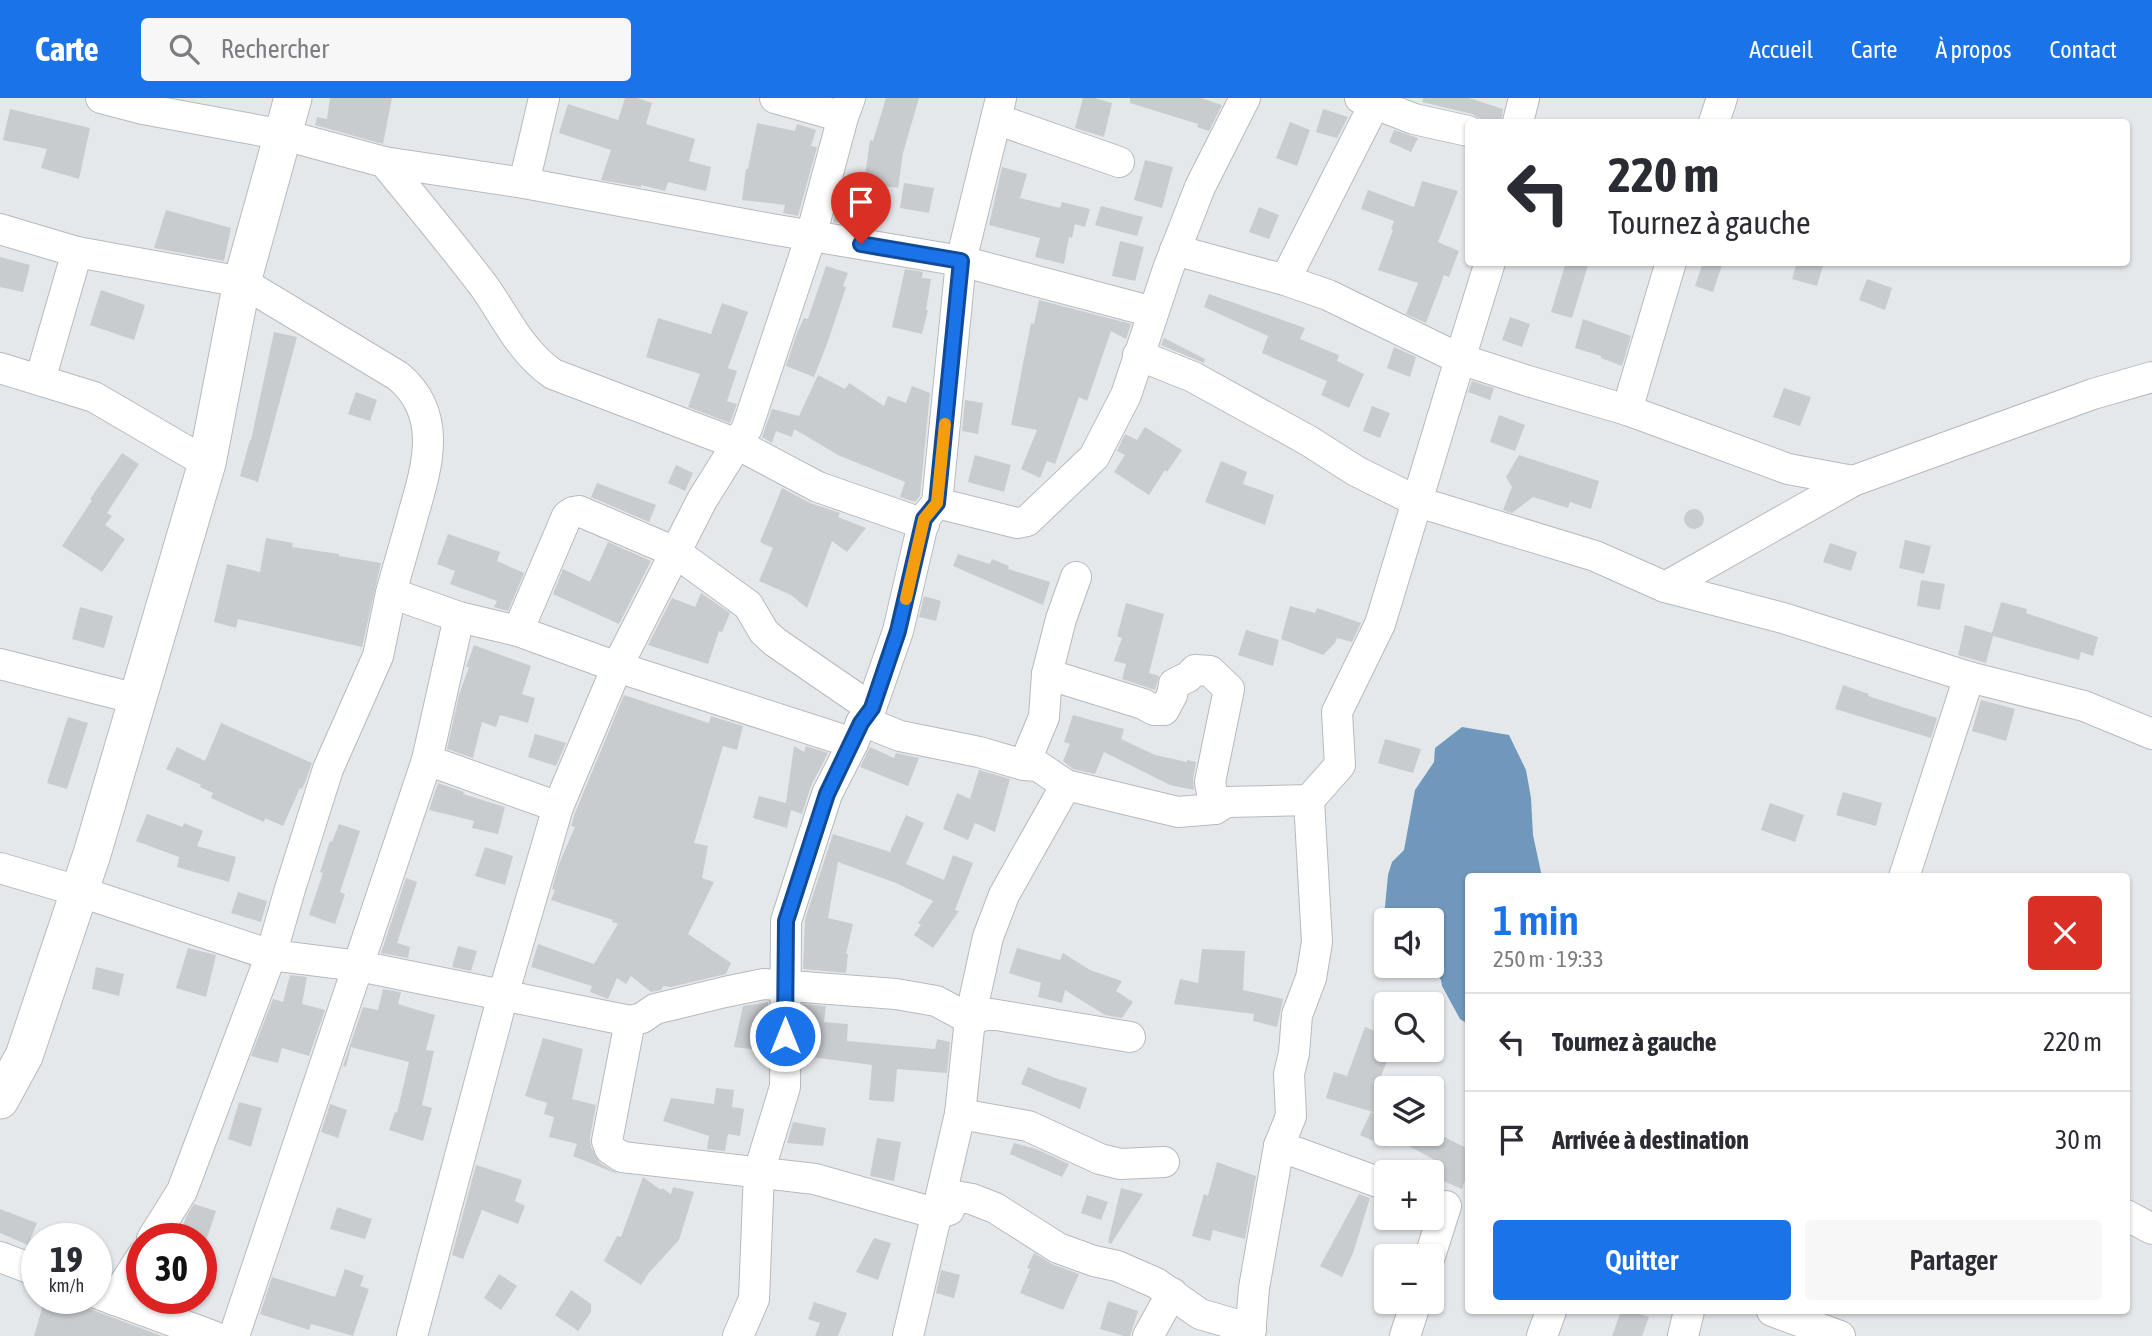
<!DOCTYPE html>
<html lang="fr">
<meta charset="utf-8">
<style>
body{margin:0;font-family:"Asap Condensed",sans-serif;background:#f7f7f7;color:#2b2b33;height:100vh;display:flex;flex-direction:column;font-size:26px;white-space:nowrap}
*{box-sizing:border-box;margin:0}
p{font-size:23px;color:#7c7c81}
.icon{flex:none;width:38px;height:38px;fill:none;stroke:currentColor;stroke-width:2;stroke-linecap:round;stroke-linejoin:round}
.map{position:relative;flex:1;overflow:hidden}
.details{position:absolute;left:1465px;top:775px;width:665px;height:441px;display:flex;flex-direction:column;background:#fff;border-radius:7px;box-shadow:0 2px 5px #0004}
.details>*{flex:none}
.top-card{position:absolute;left:1465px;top:21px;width:665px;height:147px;border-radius:7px;box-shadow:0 2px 5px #0004;background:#fff;color:#2b2b33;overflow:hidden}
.buttons{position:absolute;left:1374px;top:810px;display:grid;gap:14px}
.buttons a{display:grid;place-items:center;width:70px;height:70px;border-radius:7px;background:#fff;box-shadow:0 2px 5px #0004;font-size:35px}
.speed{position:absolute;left:21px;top:1125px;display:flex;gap:14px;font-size:35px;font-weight:700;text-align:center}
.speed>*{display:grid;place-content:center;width:91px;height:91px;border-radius:50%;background:#fff;box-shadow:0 2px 5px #0004;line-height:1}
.speed small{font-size:18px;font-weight:400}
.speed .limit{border:10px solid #d22;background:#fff;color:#111}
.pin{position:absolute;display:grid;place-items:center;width:60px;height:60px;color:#fff;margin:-72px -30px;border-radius:50% 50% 50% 0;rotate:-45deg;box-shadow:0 0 7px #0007}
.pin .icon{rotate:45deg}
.me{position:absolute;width:77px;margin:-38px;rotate:0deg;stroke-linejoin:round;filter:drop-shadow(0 0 5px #0008)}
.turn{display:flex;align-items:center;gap:24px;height:147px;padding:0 28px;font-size:32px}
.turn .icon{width:91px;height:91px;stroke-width:2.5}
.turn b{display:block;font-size:49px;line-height:60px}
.round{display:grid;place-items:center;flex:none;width:74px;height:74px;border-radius:7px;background:#f7f7f7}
.head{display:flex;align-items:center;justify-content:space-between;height:119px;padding:0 28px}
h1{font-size:42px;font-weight:600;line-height:52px;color:#1a73e8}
.primary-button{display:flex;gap:14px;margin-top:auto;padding:14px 28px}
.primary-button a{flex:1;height:80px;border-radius:7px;background:#1a73e8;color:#fff;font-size:28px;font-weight:600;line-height:80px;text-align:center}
.primary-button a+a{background:#f7f7f7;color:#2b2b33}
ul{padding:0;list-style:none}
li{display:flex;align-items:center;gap:21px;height:98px;padding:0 28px;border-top:2px solid #e1e1e2}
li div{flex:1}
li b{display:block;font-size:26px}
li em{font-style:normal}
header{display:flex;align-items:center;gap:42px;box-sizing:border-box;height:98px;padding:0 35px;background:#1a73e8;color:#fff}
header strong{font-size:33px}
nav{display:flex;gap:38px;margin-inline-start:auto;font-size:24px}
.search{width:490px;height:63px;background:#f7f7f7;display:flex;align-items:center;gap:18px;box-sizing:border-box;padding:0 24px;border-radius:7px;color:#7c7c81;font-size:26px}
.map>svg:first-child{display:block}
.water{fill:#7098bd}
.building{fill:#c9cccf}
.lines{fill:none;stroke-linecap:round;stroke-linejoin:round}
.minor-casing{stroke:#b7babd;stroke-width:32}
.tertiary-casing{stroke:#b7babd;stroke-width:39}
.minor{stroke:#fff;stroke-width:30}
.tertiary{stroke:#fff;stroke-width:37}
.route-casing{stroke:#114b97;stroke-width:18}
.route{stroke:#1a73e8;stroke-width:12}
.slow{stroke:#f59e0b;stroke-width:12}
</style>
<header>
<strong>Carte</strong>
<div class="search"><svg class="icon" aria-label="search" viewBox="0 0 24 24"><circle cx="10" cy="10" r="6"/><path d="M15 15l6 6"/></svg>Rechercher</div>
<nav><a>Accueil</a><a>Carte</a><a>À propos</a><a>Contact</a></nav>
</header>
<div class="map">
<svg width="2152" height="1238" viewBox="0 0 2152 1238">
<rect width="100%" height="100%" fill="#e5e8eb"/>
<polygon class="water" points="1462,629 1509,637 1526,672 1531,700 1533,737 1542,779 1468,779 1468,926 1460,921 1442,888 1441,882 1431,868 1432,822 1387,822 1384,819 1388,777 1392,764 1404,752 1415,692 1434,664 1435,650"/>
<g class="building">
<polygon points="330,0 392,0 383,46 315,27 317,19 327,21"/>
<polygon points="625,0 637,0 652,5 646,26 695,41 689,63 711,69 706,93 668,84 665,93 641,87 641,89 601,82 611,52 559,35 568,6 618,22"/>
<polygon points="886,0 919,0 903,55 898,90 864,85 870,42 873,43"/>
<polygon points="1083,0 1095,0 1112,5 1104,39 1075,30"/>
<polygon points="1130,0 1201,0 1222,7 1209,33 1197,29 1198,26 1130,5"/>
<polygon points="1423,0 1469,0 1503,11 1501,24 1486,24 1472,16 1422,4"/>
<polygon points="10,11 90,30 79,81 41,70 47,51 3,42"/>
<polygon points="1323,11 1348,19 1337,40 1316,34"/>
<polygon points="1290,24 1310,32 1297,68 1276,60"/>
<polygon points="757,25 795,33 797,26 816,32 811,48 817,49 798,118 783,115 785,107 742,102 746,71 748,71"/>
<polygon points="1394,32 1418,40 1411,54 1389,44"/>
<polygon points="1145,62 1173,69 1162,110 1134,102"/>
<polygon points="1002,69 1027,76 1020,100 1060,110 1062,104 1090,111 1085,129 1075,126 1072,140 1069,139 1064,166 1035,159 1040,140 989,127"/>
<polygon points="1422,83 1458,93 1438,144 1459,153 1449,179 1444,177 1426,225 1406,216 1418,185 1378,172 1393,132 1391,131 1394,123 1361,111 1368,92 1414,109"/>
<polygon points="904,85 934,90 929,115 900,110"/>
<polygon points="838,104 862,107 859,128 833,124"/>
<polygon points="1101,108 1143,119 1137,138 1095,127"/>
<polygon points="1259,109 1279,117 1269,141 1249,134"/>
<polygon points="166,112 231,130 224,163 154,150"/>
<polygon points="1120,143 1144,149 1135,183 1112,178"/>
<polygon points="0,159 30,167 23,194 0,189"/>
<polygon points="1566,164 1589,164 1572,220 1551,214"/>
<polygon points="1703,164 1723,164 1713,194 1695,188"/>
<polygon points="1797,164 1824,164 1817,188 1792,181"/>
<polygon points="826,168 848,175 843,188 846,189 827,246 814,279 786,268 797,235 804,220 808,221"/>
<polygon points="905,171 923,174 922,180 931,181 926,212 928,212 922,236 892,229"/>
<polygon points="1867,181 1892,190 1885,212 1859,202"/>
<polygon points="101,192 145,207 134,242 90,227"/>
<polygon points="1209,196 1305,230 1300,241 1339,257 1337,263 1364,276 1349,310 1321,297 1327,283 1262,255 1268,238 1204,209"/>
<polygon points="1039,202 1131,226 1126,241 1111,233 1087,303 1079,299 1055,366 1047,363 1040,380 1021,371 1037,332 1011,327 1031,225 1034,226"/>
<polygon points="722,205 748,214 728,270 737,273 727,303 737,306 730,325 688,309 700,276 646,259 658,220 711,236"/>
<polygon points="1510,219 1530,226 1522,249 1502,242"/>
<polygon points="1583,221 1631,238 1622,268 1601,260 1601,258 1575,250"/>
<polygon points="274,234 297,239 258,384 240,378 250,342 251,342"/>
<polygon points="1164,240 1205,261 1204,265 1161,247"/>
<polygon points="1394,249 1416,259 1410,279 1387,270"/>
<polygon points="818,277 845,291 849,285 884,308 888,298 906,305 912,288 930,295 920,398 915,404 900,399 905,384 840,358 794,331 792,339 776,333 772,345 762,339 772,311 799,318"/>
<polygon points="1472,283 1494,290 1490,302 1468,294"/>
<polygon points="1784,290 1811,299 1800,328 1773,319"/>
<polygon points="356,294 377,302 370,323 348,316"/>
<polygon points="965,302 983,305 978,336 962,333"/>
<polygon points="1372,308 1390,315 1380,340 1363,333"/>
<polygon points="1499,317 1525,327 1515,353 1490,344"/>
<polygon points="1145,329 1182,352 1167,374 1165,372 1149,397 1114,374 1125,357 1117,353 1125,336 1137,342"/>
<polygon points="122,355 139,366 107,415 112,418 105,427 125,441 102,474 62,448 92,402 90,401"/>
<polygon points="975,357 1011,367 1004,394 968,384"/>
<polygon points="1519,357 1599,383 1591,411 1570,404 1568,410 1533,399 1512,415 1503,412 1512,389 1506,379"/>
<polygon points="1221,363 1247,374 1243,386 1274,397 1265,427 1205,404"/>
<polygon points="676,367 693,375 685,393 668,385"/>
<polygon points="597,385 656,407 649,424 591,399"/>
<polygon points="782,390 810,405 840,415 838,419 866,430 847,454 832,443 807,510 791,497 759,483 773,450 760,444"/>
<circle cx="1694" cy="421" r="10"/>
<polygon points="448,436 500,454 497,463 524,475 508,513 494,509 497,503 450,486 455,473 437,466"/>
<polygon points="266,440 293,445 292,449 339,456 339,458 381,465 362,549 238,521 236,530 214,524 227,466 260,474"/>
<polygon points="1905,442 1931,448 1924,476 1899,470"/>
<polygon points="608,444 651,463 619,526 553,496 563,471 590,484"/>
<polygon points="1830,445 1857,454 1851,473 1823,464"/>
<polygon points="958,456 990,466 992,461 1009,468 1008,471 1050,484 1043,507 953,468"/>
<polygon points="1921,482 1945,486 1940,512 1917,508"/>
<polygon points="701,495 730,515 722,534 719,533 708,566 648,547 672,500 695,509"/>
<polygon points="924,498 941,503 936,523 919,519"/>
<polygon points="2001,504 2027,511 2026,515 2098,539 2093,558 2081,554 2079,562 1993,538 1986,565 1958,557 1965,527 1992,535"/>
<polygon points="1126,505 1164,516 1149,575 1159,578 1155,592 1122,581 1126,566 1114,563 1122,540 1117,538"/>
<polygon points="1290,508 1315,515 1317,510 1361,525 1352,544 1337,540 1335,545 1323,557 1281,541"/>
<polygon points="80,509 113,518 104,550 72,541"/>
<polygon points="1246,532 1279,542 1273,568 1238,557"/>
<polygon points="474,547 531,568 522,596 535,600 528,625 500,617 496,629 482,624 473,660 447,651 459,597 469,569 466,569"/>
<polygon points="1843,587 1869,596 1868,598 1937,620 1931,640 1835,611"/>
<polygon points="624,597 709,625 711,618 743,628 737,652 723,648 694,745 708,748 702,780 714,784 688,836 731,865 726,876 671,889 663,888 661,892 651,894 631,878 626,886 617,880 608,901 590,894 592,888 531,869 538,846 594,866 618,826 612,824 613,822 551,802 555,792 552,791 559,766 575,729 571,728 575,715"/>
<polygon points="1981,602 2015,611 2006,643 1972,633"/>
<polygon points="1073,617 1124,631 1121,641 1155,657 1187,664 1187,662 1196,664 1193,681 1194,692 1170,687 1104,654 1095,676 1073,671 1063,663 1070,646 1064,644"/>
<polygon points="68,619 88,625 67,691 47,685"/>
<polygon points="221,625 312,665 306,682 302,691 300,690 283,728 265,720 264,724 211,700 213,695 200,689 201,687 166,671 177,649 205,663"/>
<polygon points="535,636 566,645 556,668 528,659"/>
<polygon points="1385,641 1421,651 1413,675 1378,665"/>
<polygon points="794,648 804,654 806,648 828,655 811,688 802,716 791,712 787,730 753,720 759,698 786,705"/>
<polygon points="870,649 894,660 896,655 919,660 908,688 860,669"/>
<polygon points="979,672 1010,681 995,734 975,725 968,742 943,731 957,695 970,701"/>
<polygon points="438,685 464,694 463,696 505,709 498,736 472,730 474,723 429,712"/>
<polygon points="1843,694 1882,705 1876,728 1836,717"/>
<polygon points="1770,705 1804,717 1795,744 1761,732"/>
<polygon points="147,716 183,729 184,725 203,733 197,748 236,759 229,784 177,769 179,759 136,743"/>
<polygon points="906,717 924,725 906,766 944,782 953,757 973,765 955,812 959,813 933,850 914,837 921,827 918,825 933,803 896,785 838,764 828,820 853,826 846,856 848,856 846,875 803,871 805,821 833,736 890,754"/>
<polygon points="339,726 360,733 340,794 345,796 335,826 309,817 323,775 320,774 330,743 332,744"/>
<polygon points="485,749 513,758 505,787 475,778"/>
<polygon points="406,780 417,784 397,845 410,849 408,860 381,855"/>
<polygon points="238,794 267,803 261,824 231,815"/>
<polygon points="458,848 477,853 471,873 452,869"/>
<polygon points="188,850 216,857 206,899 176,890"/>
<polygon points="1017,850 1060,862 1063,855 1090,872 1122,883 1116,893 1133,904 1122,920 1105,917 1065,892 1062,905 1038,899 1041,885 1009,875"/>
<polygon points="1202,851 1245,853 1243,892 1283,901 1277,929 1253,923 1254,916 1174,906 1180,881 1198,885"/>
<polygon points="96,869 124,876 119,898 92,891"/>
<polygon points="290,877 307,879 302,906 325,912 309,958 282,950 278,965 251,958 273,901 283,904"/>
<polygon points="383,891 401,894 398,906 435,917 426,952 434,953 422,1007 432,1010 423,1043 389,1032 395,1014 397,1015 409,964 351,949 346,969 343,968 363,909 378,912"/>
<polygon points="768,904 768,953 734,949 743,908"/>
<polygon points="803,906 826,908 824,924 848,926 847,943 935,951 937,941 950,944 947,975 897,971 894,1004 869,1002 872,967 803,958"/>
<polygon points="1365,929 1386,937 1386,952 1391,952 1377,989 1384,998 1376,1015 1326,1000 1334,974 1347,978"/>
<polygon points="543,940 583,951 572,1001 596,1007 590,1040 591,1049 600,1065 620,1077 573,1058 577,1046 549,1039 554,1019 544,1016 547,1005 525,998"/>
<polygon points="1028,969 1063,983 1063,982 1087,990 1080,1011 1021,986"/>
<polygon points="716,990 734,992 732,1009 744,1011 740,1038 728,1036 725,1053 707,1051 709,1038 663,1023 671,1000 714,1006"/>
<polygon points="239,1004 262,1010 251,1049 228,1041"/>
<polygon points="330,1006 347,1012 338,1040 321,1034"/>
<polygon points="1371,1014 1386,1021 1386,1049 1360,1037"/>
<polygon points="793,1024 826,1030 823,1048 787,1045"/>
<polygon points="1387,1036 1439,1036 1468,1051 1468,1074 1462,1091 1439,1081 1444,1067"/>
<polygon points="877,1040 901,1044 894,1083 870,1078"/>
<polygon points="1014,1045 1036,1051 1069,1066 1062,1079 1010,1056"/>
<polygon points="1217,1064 1256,1078 1245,1141 1213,1132 1210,1143 1192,1138 1204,1096 1208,1098"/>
<polygon points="476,1067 522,1082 515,1103 525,1108 518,1126 482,1112 463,1161 452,1157"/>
<polygon points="643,1079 661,1092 662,1090 671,1096 673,1089 694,1094 679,1142 648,1176 641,1187 604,1163 617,1138 621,1139"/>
<polygon points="1121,1090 1143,1096 1111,1146 1108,1144"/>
<polygon points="1359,1096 1370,1100 1353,1155 1342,1179 1320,1168"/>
<polygon points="1087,1097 1108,1104 1101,1122 1081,1115"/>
<polygon points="194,1106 216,1113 206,1143 181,1134 186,1119"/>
<polygon points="337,1109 372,1121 365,1141 330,1131"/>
<polygon points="0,1111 37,1125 28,1147 0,1135"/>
<polygon points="874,1140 891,1145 878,1182 856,1174"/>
<polygon points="1034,1155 1052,1166 1079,1176 1063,1212 1020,1195 1030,1171 1027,1170"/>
<polygon points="345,1171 364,1178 360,1188 369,1191 353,1238 311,1226 309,1232 260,1216 272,1179 335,1199"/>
<polygon points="941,1172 960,1177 954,1200 936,1195"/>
<polygon points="499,1176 517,1188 501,1212 484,1200"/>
<polygon points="571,1192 591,1206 591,1214 578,1233 555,1217"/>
<polygon points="45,1200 58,1200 78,1207 79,1203 90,1211 162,1238 34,1238"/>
<polygon points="1108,1203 1138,1213 1130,1238 1124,1238 1100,1231"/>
<polygon points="814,1204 847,1215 838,1238 815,1238 820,1225 808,1221"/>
<polygon points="1621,1213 1631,1213 1649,1219 1642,1238 1612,1238"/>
</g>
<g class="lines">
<g class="minor-casing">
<g id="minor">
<polyline points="101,0 143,11 284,37 384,64 524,85 771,131 961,163 1153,214"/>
<polyline points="775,0 843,19"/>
<polyline points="1360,0 1414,21 1468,33"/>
<polyline points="996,21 1119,64"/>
<polyline points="1518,24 1524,0"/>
<polyline points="1714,24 1722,0"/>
<path d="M384 64C417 104 451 145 483 187 506 219 520 253 553 276L737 346 818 389 924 426"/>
<polyline points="524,85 544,0"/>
<path d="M0 131 77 154 242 184 398 278C444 316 427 369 413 417 406 443 398 469 391 495"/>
<polyline points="1490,164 1460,261 1528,283 1627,312 1788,371 1853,383"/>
<polyline points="1285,182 1375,5"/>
<polyline points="1138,257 1193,279 1309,343 1356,373 1418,404 1595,458 1665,489 1853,383 2093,296 2152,279"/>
<polyline points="0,270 94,299 207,365"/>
<polyline points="40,282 77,154"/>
<polyline points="1627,312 1671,164"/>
<polyline points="937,405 1017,425 1027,423 1094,359 1126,297 1168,171 1200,89 1245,0"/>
<polyline points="1665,489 1783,520 1969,579 2084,608 2152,636"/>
<polyline points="518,533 567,418 573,414 579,413 675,454 748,507 764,534 775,544 871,610"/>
<polyline points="0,566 137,601"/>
<polyline points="1047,576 1143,606 1154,612 1164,612 1172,597 1174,586 1188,579 1195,572 1210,573 1229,591 1210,684 1215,711"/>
<polyline points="861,625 875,628 900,638 979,654 1024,667 1038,668 1066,687 1178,714 1215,711 1226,704 1309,702 1340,667 1337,614 1380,526 1460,261 1328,197 1285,182 1175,152"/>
<polyline points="427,662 558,709"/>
<polyline points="1024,667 1044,619 1047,576 1061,521 1076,479"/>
<polyline points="0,770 78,793 271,857 359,868 630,923 642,920 655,911 725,894 764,886 896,896 936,903 970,921 991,916 1130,939"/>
<polyline points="1904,779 1969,579"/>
<polyline points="630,923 607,1043 610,1051 622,1059 815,1081 938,1116 949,1112 955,1098 972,1101 995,1110 1058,1150 1094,1163 1117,1168 1156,1185 1200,1216 1251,1231"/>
<polyline points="960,1016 1028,1028 1100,1061 1120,1066 1164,1064"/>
<polyline points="1279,1048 1386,1087"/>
<polyline points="2126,1117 2152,1131"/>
<polyline points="152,1141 182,1093 271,857 290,791 328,671 378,558 391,495 459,519 518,533 617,569 853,645 861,625 871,610 898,533 924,421 937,405 961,163 1001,0"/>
<polyline points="1430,1158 1446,1108"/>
<polyline points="0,1159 37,1173"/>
<polyline points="96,1195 213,1238"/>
<polyline points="114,1202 142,1158"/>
<polyline points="1772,1213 1840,1238"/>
<polyline points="234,1238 427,662 459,519"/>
<polyline points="412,1238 503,897 558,709 617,569 702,402 747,330 811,138 843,19 850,0"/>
<polyline points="738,1238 754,1201 759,1074 785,989 786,823 827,696 853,645"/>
<polyline points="908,1238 960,1016 970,921 988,839 1004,797 1066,687"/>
<polyline points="1148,1238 1172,1195"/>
<polyline points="1250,1238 1254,1190 1279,1048 1291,1018 1289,976 1294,955 1297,917 1311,880 1317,844 1309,702"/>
<polyline points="1405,1238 1416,1204"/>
<polyline points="1542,1238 1551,1213"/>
<polyline points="1683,1238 1689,1213"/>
</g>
</g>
<g class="tertiary-casing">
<polyline id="tertiary" points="0,1002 24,958 92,756 207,365 242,184 293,0"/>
</g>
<use href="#minor" class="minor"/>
<use href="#tertiary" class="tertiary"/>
</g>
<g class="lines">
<g class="route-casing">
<polyline id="route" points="785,938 786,823 827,696 861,625 872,610 898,533 924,421 937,405 961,163 861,146"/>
</g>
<use href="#route" class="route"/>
<polyline class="slow" points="906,501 924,421 937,405 945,326"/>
</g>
</svg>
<div class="buttons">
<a><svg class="icon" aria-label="sound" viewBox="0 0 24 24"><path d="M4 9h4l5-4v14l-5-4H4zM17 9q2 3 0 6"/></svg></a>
<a><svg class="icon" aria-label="search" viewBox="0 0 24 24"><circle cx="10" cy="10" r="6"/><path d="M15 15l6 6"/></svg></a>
<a><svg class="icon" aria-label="layers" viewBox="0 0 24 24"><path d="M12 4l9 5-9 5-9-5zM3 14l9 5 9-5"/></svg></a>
<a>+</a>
<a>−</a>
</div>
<div class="speed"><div>19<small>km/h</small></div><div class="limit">30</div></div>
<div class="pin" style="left:861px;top:146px;background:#d93025"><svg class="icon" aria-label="arrive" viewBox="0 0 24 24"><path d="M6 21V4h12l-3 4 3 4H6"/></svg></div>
<svg class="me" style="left:785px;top:938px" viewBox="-20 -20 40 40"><circle r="17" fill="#1a73e8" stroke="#fff" stroke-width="3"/><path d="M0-11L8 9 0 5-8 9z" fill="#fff"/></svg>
<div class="top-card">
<div class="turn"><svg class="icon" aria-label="left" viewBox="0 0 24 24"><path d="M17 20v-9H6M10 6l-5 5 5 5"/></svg><div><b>220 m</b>Tournez à gauche</div></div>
</div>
<section class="details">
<div class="head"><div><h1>1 min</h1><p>250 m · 19:33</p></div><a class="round" style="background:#d93025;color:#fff"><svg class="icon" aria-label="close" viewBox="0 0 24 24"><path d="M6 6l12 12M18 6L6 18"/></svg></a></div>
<ul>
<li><svg class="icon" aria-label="left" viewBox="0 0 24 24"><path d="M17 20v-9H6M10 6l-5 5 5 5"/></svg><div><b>Tournez à gauche</b></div><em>220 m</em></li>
<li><svg class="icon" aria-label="arrive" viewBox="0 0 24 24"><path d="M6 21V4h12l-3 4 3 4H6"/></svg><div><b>Arrivée à destination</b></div><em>30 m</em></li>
</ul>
<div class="primary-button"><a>Quitter</a><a>Partager</a></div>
</section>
</div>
